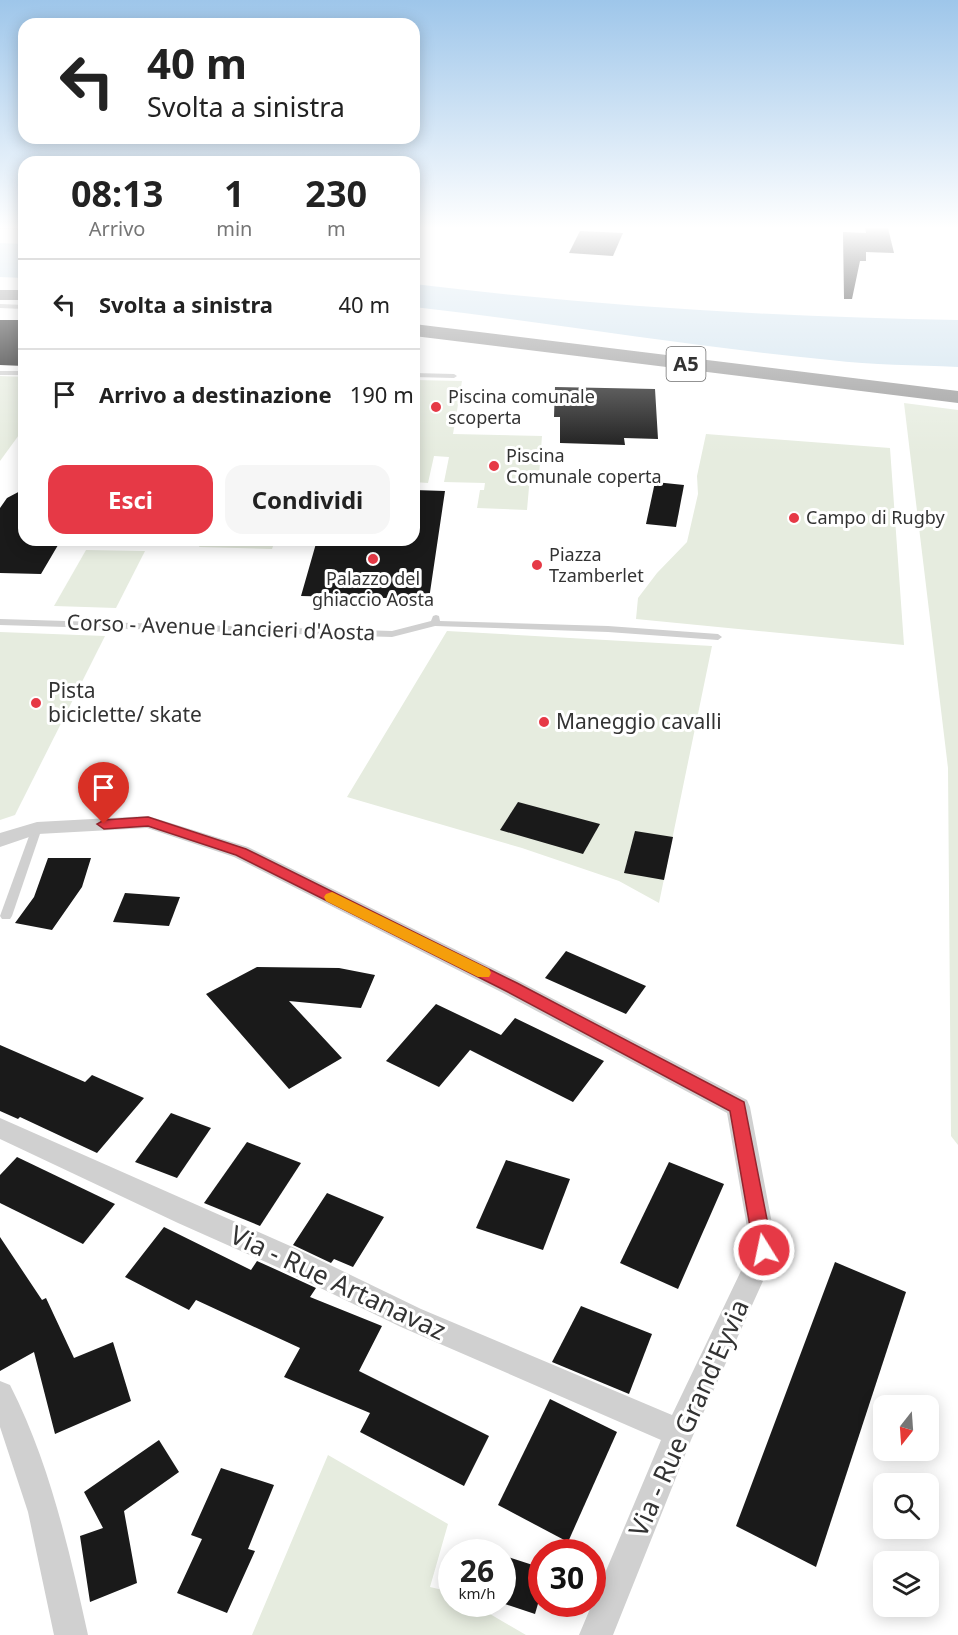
<!DOCTYPE html>
<html lang="it">
<style>
body{margin:0;font-family:"Noto Sans",sans-serif;background:#f6f6f6;color:#222;height:100vh;display:flex;flex-direction:column;font-size:22px;white-space:nowrap}
*{box-sizing:border-box;margin:0}
p{font-size:20px;color:#767676}
.icon{flex:none;width:33px;height:33px;fill:none;stroke:currentColor;stroke-width:2;stroke-linecap:round;stroke-linejoin:round}
.map{position:relative;flex:1;overflow:hidden}
.details{position:absolute;left:18px;top:156px;width:402px;height:390px;display:flex;flex-direction:column;background:#fff;border-radius:18px;box-shadow:0 3px 15px #0003}
.details>*{flex:none}
.banner{position:absolute;left:18px;top:18px;width:402px;height:126px;border-radius:18px;box-shadow:0 3px 15px #0003;background:#fff;color:#222;overflow:hidden}
.needle{width:39px;rotate:197deg}
.controls{position:absolute;left:873px;top:1395px;display:grid;gap:12px}
.controls a{display:grid;place-items:center;width:66px;height:66px;border-radius:12px;background:#fff;box-shadow:0 3px 15px #0003;font-size:30px}
.speed{position:absolute;left:438px;top:1539px;display:flex;gap:12px;font-size:30px;font-weight:700;text-align:center}
.speed>*{display:grid;place-content:center;width:78px;height:78px;border-radius:50%;background:#fff;box-shadow:0 3px 15px #0003;line-height:1}
.speed small{font-size:15px;font-weight:400}
.speed .limit{border:9px solid #d22;background:#fff;color:#111}
.pin{position:absolute;display:grid;place-items:center;width:51px;height:51px;color:#fff;margin:-62px -26px;border-radius:50% 50% 50% 0;rotate:-45deg;box-shadow:0 0 6px #0007}
.pin .icon{rotate:45deg}
.me{position:absolute;width:66px;margin:-33px;rotate:350deg;stroke-linejoin:round;filter:drop-shadow(0 0 4px #0008)}
.turn{display:flex;align-items:center;gap:21px;height:126px;padding:0 30px;font-size:27px}
.turn .icon{width:78px;height:78px;stroke-width:2.5}
.turn b{display:block;font-size:42px;line-height:51px}
.eta{display:flex;justify-content:space-evenly;align-items:center;height:102px;text-align:center}
.eta b{font-size:36px;font-weight:700;line-height:42px}
.button{display:flex;gap:12px;margin-top:auto;padding:12px 30px}
.button a{flex:1;height:69px;border-radius:18px;background:#e63946;color:#fff;font-size:24px;font-weight:700;line-height:69px;text-align:center}
.button a+a{background:#f6f6f6;color:#222}
ul{padding:0;list-style:none}
li{display:flex;align-items:center;gap:18px;height:90px;padding:0 30px;border-top:2px solid #e0e0e0}
li div{flex:1}
li b{display:block;font-size:22px}
li em{font-style:normal}
.map>svg:first-child{display:block}
.green{fill:#e6ecdf}
.water{fill:#cfe2ee}
.building{fill:#1a1a1a}
.lines{fill:none;stroke-linecap:round;stroke-linejoin:round}
.lane{fill:#d0d0d0;fill-rule:evenodd}
.street{fill:#d0d0d0;fill-rule:evenodd}
.secondary{fill:#bdbdbd;fill-rule:evenodd}
.highway{fill:#9a9a9a;fill-rule:evenodd}
.route{fill:#e63946;stroke:#96252e;stroke-width:1.5}
.slow{fill:#f59e0b}
.poi-dot{fill:#e63946;stroke:#fff;stroke-width:2}
.labels{text-anchor:middle;stroke-width:6;stroke-linejoin:round;paint-order:stroke}
.far-poi-label{font-size:18px;fill:#333;stroke:#fff;text-anchor:start}
.shield{fill:#fff;stroke:#707070;stroke-width:1.5}
.shield-label{font-size:20px;font-weight:bold;fill:#333}
.street-label{font-size:21px;fill:#333;stroke:#fff}
.poi-label{font-size:21px;fill:#333;stroke:#fff;text-anchor:start}
.near-street-label{font-size:26px;fill:#333;stroke:#fff}
</style>
<div class="map">
<svg width="958" height="1635" viewBox="0 0 958 1635">
<rect width="100%" height="100%" fill="#fff"/>
<g class="green">
<polygon points="0,376 24,377 24,428 0,461"/>
<polygon points="414,380 462,381 453,434 542,436 539,476 530,476 527,510 477,508 480,490 484,490 485,483 444,482 449,457 434,456 428,483 414,482"/>
<polygon points="904,403 958,410 958,1145 951,1136 948,768"/>
<polygon points="706,434 890,448 904,645 636,619 638,598 657,573 687,542 698,494 697,476"/>
<polygon points="202,540 275,540 272,549 199,547"/>
<polygon points="86,550 145,551 116,608 54,606"/>
<polygon points="447,631 712,646 659,903 619,881 522,848 347,797"/>
<polygon points="0,632 105,636 15,815 0,820"/>
<polygon points="328,1455 448,1524 430,1587 451,1592 452,1604 473,1604 526,1635 252,1635"/>
</g>
<g class="water">
<polygon points="0,243 24,244 24,278 0,277"/>
<path d="M414 284C594 306 776 317 958 320V367C916 365 873 365 830 360 691 347 553 323 414 307Z"/>
</g>
<g class="building">
<polygon points="865,227 888,228 894,253 866,252 866,261 860,261 852,299 844,299 843,232 866,233"/>
<polygon points="580,231 623,233 613,256 569,253"/>
<polygon points="0,320 24,320 24,366 0,365"/>
<polygon points="555,387 655,389 658,439 624,438 625,445 560,443 560,417 554,417"/>
<polygon points="655,482 684,485 676,527 646,524"/>
<polygon points="24,489 24,540 61,540 41,574 0,573 0,508 7,498"/>
<polygon points="414,490 445,491 429,599 301,596 317,540 414,540"/>
<polygon points="518,802 600,824 583,854 500,830"/>
<polygon points="635,831 673,837 664,880 624,873"/>
<polygon points="48,858 91,858 82,887 52,930 15,923 34,897"/>
<polygon points="125,893 180,897 169,926 113,922"/>
<polygon points="566,951 646,986 626,1014 545,978"/>
<polygon points="257,967 339,968 375,975 361,1008 289,1001 342,1058 289,1089 206,994"/>
<polygon points="436,1004 501,1035 515,1018 604,1061 573,1102 470,1050 439,1087 386,1061"/>
<polygon points="0,1045 85,1082 92,1075 144,1098 97,1153 20,1117 18,1119 0,1111"/>
<polygon points="171,1113 211,1128 177,1178 135,1162"/>
<polygon points="247,1142 301,1163 260,1226 204,1203"/>
<polygon points="17,1157 115,1204 83,1244 0,1203 0,1175"/>
<polygon points="506,1160 570,1179 543,1250 476,1228"/>
<polygon points="669,1162 724,1184 678,1289 620,1263"/>
<polygon points="327,1193 384,1217 353,1267 334,1259 331,1263 293,1245"/>
<polygon points="164,1227 251,1270 257,1261 277,1270 316,1288 310,1297 382,1326 359,1371 489,1436 464,1486 360,1432 370,1413 284,1377 300,1348 196,1300 189,1310 125,1277"/>
<polygon points="0,1237 42,1300 46,1298 74,1358 113,1342 131,1401 55,1434 34,1352 0,1371"/>
<polygon points="835,1262 906,1292 816,1567 736,1526"/>
<polygon points="581,1306 652,1334 629,1394 552,1362"/>
<polygon points="550,1399 617,1432 568,1542 498,1505"/>
<polygon points="159,1440 179,1472 124,1511 137,1583 90,1602 80,1536 103,1528 84,1492"/>
<polygon points="221,1468 274,1485 248,1549 255,1551 227,1613 177,1593 202,1539 191,1535"/>
<polygon points="502,1555 542,1568 542,1590 535,1614 502,1603"/>
</g>
<g class="lines">
<g class="lane">
<polygon points="0,304 24,305 24,309 0,308"/>
<rect x="0" y="371" width="24" height="4"/>
<polygon points="414,373 454,374 457,376 454,378 414,377"/>
<polygon points="436,615 439,616 440,621 608,626 718,634 722,637 718,640 608,632 435,626 392,637 0,625 0,619 392,631 431,621 433,616"/>
<polygon points="37,825 42,828 12,916 10,919 2,919 0,916 32,828"/>
</g>
<g class="street">
<polygon points="148,816 248,847 519,981 747,1100 750,1107 777,1250 691,1440 613,1635 579,1635 661,1440 401,1327 277,1267 178,1223 0,1139 0,1118 297,1249 421,1309 672,1415 751,1250 727,1113 503,993 234,857 147,828 38,834 0,847 0,833 37,822"/>
<path d="M0 1381 10 1385C50 1464 69 1549 88 1635H54L28 1512 0 1427Z"/>
</g>
<polygon class="secondary" points="0,226 24,226 24,230 0,229"/>
<g class="highway">
<rect x="0" y="290" width="24" height="10"/>
<polygon points="414,324 958,391 958,403 414,336"/>
</g>
</g>
<linearGradient id="sky" x2="0" y2="1"><stop stop-color="#9ec6ea"/><stop offset="0.5" stop-color="#fff"/><stop offset="1" stop-color="#fff" stop-opacity="0"/></linearGradient>
<rect width="958" height="455" fill="url(#sky)"/>
<polygon class="route" points="148,817 246,849 517,983 744,1102 773,1250 770,1256 764,1259 757,1256 754,1250 730,1111 506,991 236,855 148,826 104,829 97,824 104,820"/>
<polygon class="slow" points="332,892 489,969 491,973 489,977 478,977 326,901 324,897 326,894"/>
<g class="poi-dot">
<circle cx="436" cy="407" r="6"/>
<circle cx="494" cy="466" r="6"/>
<circle cx="794" cy="518" r="6"/>
<circle cx="373" cy="559" r="6"/>
<circle cx="537" cy="565" r="6"/>
<circle cx="36" cy="703" r="6"/>
<circle cx="544" cy="722" r="6"/>
</g>
<g class="labels">
<g class="far-poi-label">
<text x="448" y="403">Piscina comunale<tspan x="448" dy="21">scoperta</tspan></text>
<text x="506" y="462">Piscina<tspan x="506" dy="21">Comunale coperta</tspan></text>
<text x="806" y="524">Campo di Rugby</text>
<text x="549" y="561">Piazza<tspan x="549" dy="21">Tzamberlet</tspan></text>
<text x="373" y="585" text-anchor="middle">Palazzo del<tspan x="373" dy="21">ghiaccio Aosta</tspan></text>
</g>
<rect class="shield" x="666.5" y="347" width="39" height="34" rx="4.5"/>
<g class="shield-label">
<text x="686" y="371">A5</text>
</g>
<g class="street-label">
<text transform="translate(221 628) rotate(2)" y="7">Corso - Avenue Lancieri d'Aosta</text>
</g>
<g class="poi-label">
<text x="48" y="698">Pista<tspan x="48" dy="24">biciclette/ skate</tspan></text>
<text x="556" y="729">Maneggio cavalli</text>
</g>
<g class="near-street-label">
<text transform="translate(338 1283) rotate(25)" y="9">Via - Rue Artanavaz</text>
<text transform="translate(689 1418) rotate(-66)" y="9">Via - Rue Grand'Eyvia</text>
</g>
</g>
</svg>
<div class="controls">
<a><svg class="needle" viewBox="-14 -14 28 28"><path d="M0-13l5 13h-10z" fill="#e53935"/><path d="M0 13l5-13h-10z" fill="#767676"/></svg></a>
<a><svg class="icon" aria-label="search" viewBox="0 0 24 24"><circle cx="10" cy="10" r="6"/><path d="M15 15l6 6"/></svg></a>
<a><svg class="icon" aria-label="layers" viewBox="0 0 24 24"><path d="M12 4l9 5-9 5-9-5zM3 14l9 5 9-5"/></svg></a>
</div>
<div class="speed"><div>26<small>km/h</small></div><div class="limit">30</div></div>
<div class="pin" style="left:104px;top:824px;background:#d93025"><svg class="icon" aria-label="arrive" viewBox="0 0 24 24"><path d="M6 21V4h12l-3 4 3 4H6"/></svg></div>
<svg class="me" style="left:764px;top:1250px" viewBox="-20 -20 40 40"><circle r="17" fill="#e63946" stroke="#fff" stroke-width="3"/><path d="M0-11L8 9 0 5-8 9z" fill="#fff"/></svg>
<div class="banner">
<div class="turn"><svg class="icon" aria-label="left" viewBox="0 0 24 24"><path d="M17 20v-9H6M10 6l-5 5 5 5"/></svg><div><b>40 m</b>Svolta a sinistra</div></div>
</div>
<section class="details">
<div class="eta">
<div><b>08:13</b><p>Arrivo</p></div>
<div><b>1</b><p>min</p></div>
<div><b>230</b><p>m</p></div>
</div>
<ul>
<li><svg class="icon" aria-label="left" viewBox="0 0 24 24"><path d="M17 20v-9H6M10 6l-5 5 5 5"/></svg><div><b>Svolta a sinistra</b></div><em>40 m</em></li>
<li><svg class="icon" aria-label="arrive" viewBox="0 0 24 24"><path d="M6 21V4h12l-3 4 3 4H6"/></svg><div><b>Arrivo a destinazione</b></div><em>190 m</em></li>
</ul>
<div class="button"><a>Esci</a><a>Condividi</a></div>
</section>
</div>
